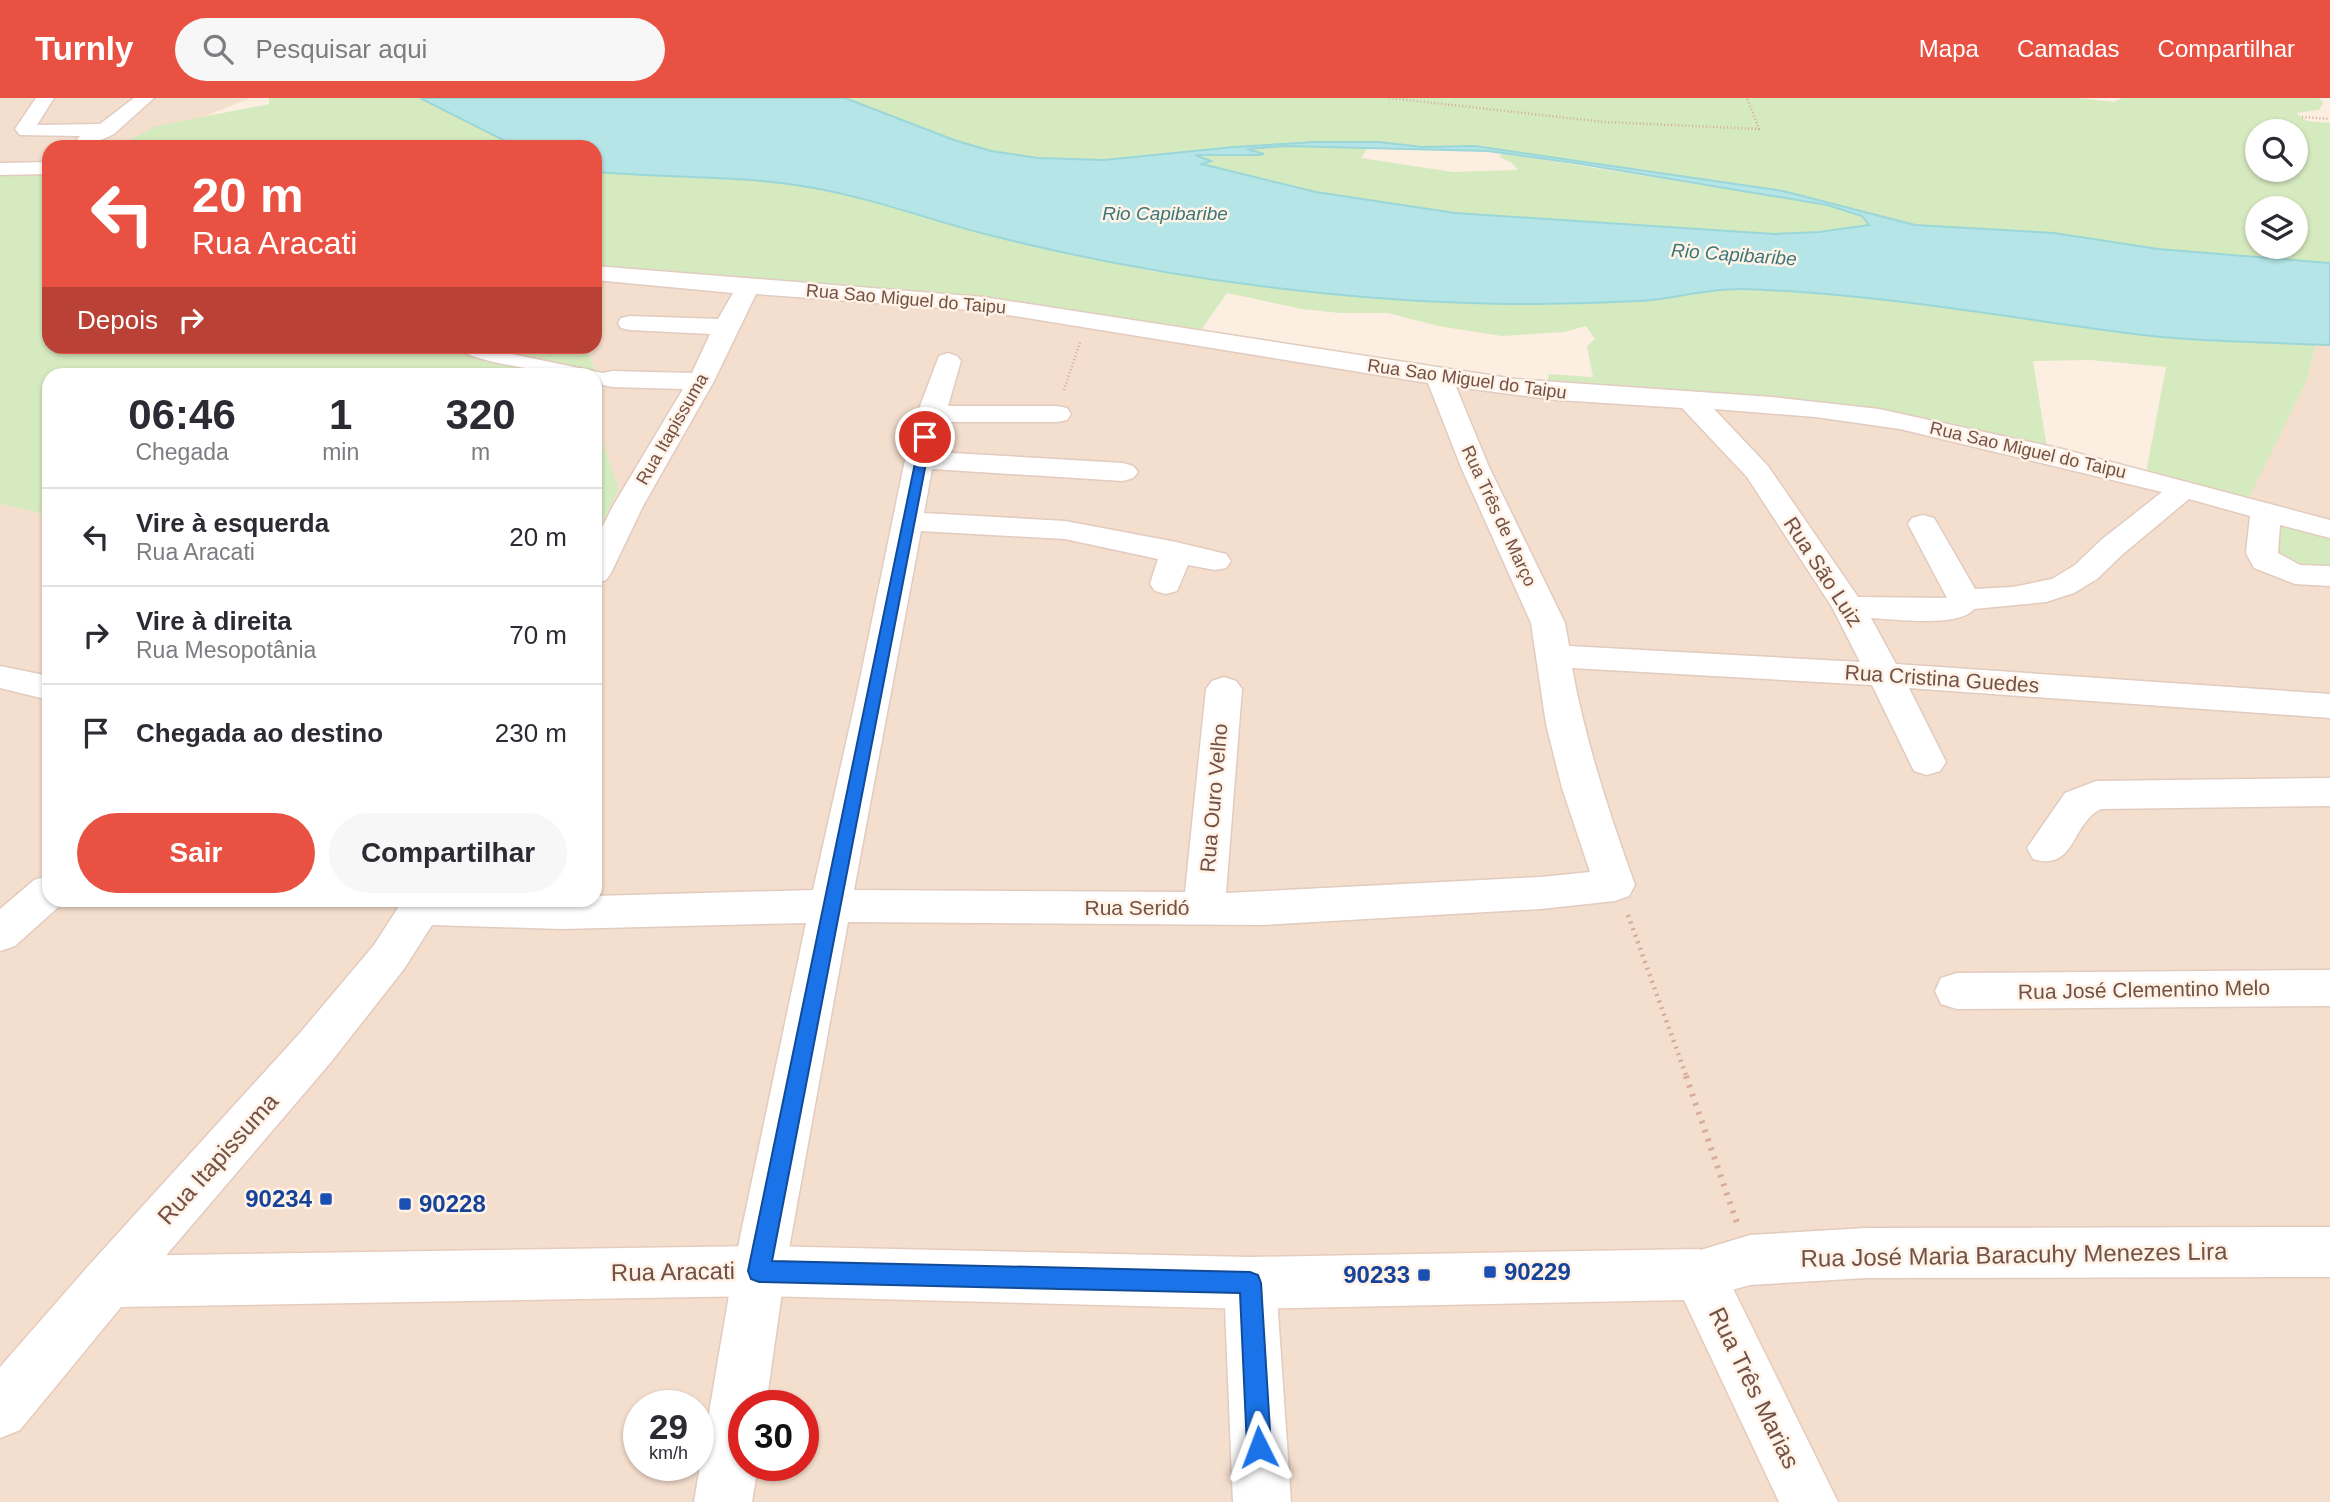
<!DOCTYPE html>
<html lang="pt">
<meta charset="utf-8">
<style>
body{margin:0;font-family:Arial,sans-serif;background:#f7f7f7;color:#2b2b33;height:100vh;display:flex;flex-direction:column;font-size:26px;white-space:nowrap}
*{box-sizing:border-box;margin:0}
p{font-size:23px;color:#7c7c81}
.icon{flex:none;width:38px;height:38px;fill:none;stroke:currentColor;stroke-width:2;stroke-linecap:round;stroke-linejoin:round}
.map{position:relative;flex:1;overflow:hidden}
.side{position:absolute;left:42px;top:270px;width:560px;height:539px;display:flex;flex-direction:column;background:#fff;border-radius:21px;box-shadow:0 2px 5px #0004}
.side>*{flex:none}
.top-card{position:absolute;left:42px;top:42px;width:560px;height:214px;border-radius:21px;box-shadow:0 2px 5px #0004;background:#e95243;color:#fff;overflow:hidden}
.fabs{position:absolute;left:2245px;top:21px;display:grid;gap:14px}
.fabs a{display:grid;place-items:center;width:63px;height:63px;border-radius:50%;background:#fff;box-shadow:0 2px 5px #0004;font-size:35px}
.speed{position:absolute;left:623px;top:1292px;display:flex;gap:14px;font-size:35px;font-weight:700;text-align:center}
.speed>*{display:grid;place-content:center;width:91px;height:91px;border-radius:50%;background:#fff;box-shadow:0 2px 5px #0004;line-height:1}
.speed small{font-size:18px;font-weight:400}
.speed .limit{border:10px solid #d22;background:#fff;color:#111}
.pin{position:absolute;display:grid;place-items:center;width:60px;height:60px;color:#fff;margin:-30px;border:4px solid #fff;border-radius:50%;box-shadow:0 2px 7px #0007}
.me{position:absolute;width:77px;margin:-38px;rotate:357deg;stroke-linejoin:round;filter:drop-shadow(0 0 5px #0008)}
.turn{display:flex;align-items:center;gap:24px;height:147px;padding:0 35px;font-size:32px}
.turn .icon{width:91px;height:91px;stroke-width:2.5}
.turn b{display:block;font-size:49px;line-height:60px}
.then{display:flex;align-items:center;height:66px;padding:0 35px;background:#0003;gap:14px;font-size:26px}
.eta{display:flex;justify-content:space-evenly;align-items:center;height:119px;text-align:center}
.eta b{font-size:42px;font-weight:700;line-height:49px}
.cta{display:flex;gap:14px;margin-top:auto;padding:14px 35px}
.cta a{flex:1;height:80px;border-radius:42px;background:#e95243;color:#fff;font-size:28px;font-weight:700;line-height:80px;text-align:center}
.cta a+a{background:#f7f7f7;color:#2b2b33}
ul{padding:0;list-style:none}
li{display:flex;align-items:center;gap:21px;height:98px;padding:0 35px;border-top:2px solid #e1e1e2}
li div{flex:1}
li b{display:block;font-size:26px}
li em{font-style:normal}
header{display:flex;align-items:center;gap:42px;box-sizing:border-box;height:98px;padding:0 35px;background:#e95243;color:#fff}
header strong{font-size:33px}
nav{display:flex;gap:38px;margin-inline-start:auto;font-size:24px}
.search{width:490px;height:63px;background:#f7f7f7;display:flex;align-items:center;gap:18px;box-sizing:border-box;padding:0 24px;border-radius:38px;color:#7c7c81;font-size:26px}
.map>svg:first-child{display:block}
.residential{fill:#f4dece;fill-rule:evenodd}
.green{fill:#d6eabf;fill-rule:evenodd}
.water{fill:#b5e5e6;stroke:#9bd6d8;stroke-width:2;fill-rule:evenodd}
.lines{fill:none;stroke-linecap:round;stroke-linejoin:round}
.lane-casing{stroke:#e2cbbf;stroke-width:3}
.street-casing{stroke:#e2cbbf;stroke-width:3}
.secondary-casing{stroke:#e7cbbc;stroke-width:3}
.path-far2{stroke:#d6aa9b;stroke-width:2.5;stroke-dasharray:1 2.5;stroke-linecap:butt}
.path-far1{stroke:#d6aa9b;stroke-width:4.5;stroke-dasharray:2 5;stroke-linecap:butt}
.path{stroke:#d6aa9b;stroke-width:6;stroke-dasharray:2.5 7;stroke-linecap:butt}
.lane{fill:#fff;fill-rule:evenodd}
.street{fill:#fff;fill-rule:evenodd}
.secondary{fill:#fff;fill-rule:evenodd}
.route{fill:#1a73e8;stroke:#114b97;stroke-width:2}
.transit-dot{fill:#1a4fb4;stroke:#fff2e6;stroke-width:2.5}
.labels{text-anchor:middle;stroke-width:5;stroke-linejoin:round;paint-order:stroke}
.far-street-label{font-size:18px;fill:#735147;stroke:#fff2e6}
.far-water-label{font-size:19px;font-style:italic;fill:#3b7779;stroke:#fff2e6}
.street-label{font-size:21px;fill:#735147;stroke:#fff2e6}
.near-street-label{font-size:24px;fill:#735147;stroke:#fff2e6}
.near-transit-label{font-size:24px;font-weight:bold;fill:#164399;stroke:#fff2e6;text-anchor:end}
</style>
<header>
<strong>Turnly</strong>
<div class="search"><svg class="icon" aria-label="search" viewBox="0 0 24 24"><circle cx="10" cy="10" r="6"/><path d="M15 15l6 6"/></svg>Pesquisar aqui</div>
<nav><a>Mapa</a><a>Camadas</a><a>Compartilhar</a></nav>
</header>
<div class="map">
<svg width="2330" height="1404" viewBox="0 0 2330 1404">
<rect width="100%" height="100%" fill="#fceee0"/>
<g class="residential">
<polygon points="0,0 250,0 129,49 49,49 49,65 0,66"/>
<path d="M595 171 1006 203 1126 220 1482 280 1760 299 2146 375 2307 282 2316 246 2330 247V1404H0V406L49 417V802H595V440L619 391 595 321 597 276 586 249 595 248ZM639 1307H698V1367H639ZM744 1307H803V1367H744Z"/>
</g>
<g class="green">
<polygon points="269,0 420,0 517,49 115,49 156,28 269,6"/>
<path d="M845 0H2078L2114 4 2122 0H2319L2323 5 2319 12 2296 15 2307 23 2330 25V165L2158 151 2054 135 1915 127 1783 93 1475 48 1422 49 1379 44H1315L1234 49 1104 62 1038 60 991 53 954 42ZM2258 33H2296V72H2258ZM2258 110H2296V149H2258Z"/>
<polygon points="1286,48 1368,50 1361,60 1453,74 1518,72 1512,65 1500,59 1501,55 1827,107 1862,118 1869,127 1819,134 1774,136 1455,115 1316,94 1198,65 1194,57 1258,57 1259,54 1247,51"/>
<polygon points="49,71 49,248 586,249 597,277 49,276 49,417 0,406 0,72"/>
<polygon points="595,74 766,82 818,91 865,101 989,137 1068,156 1151,173 1264,188 1385,200 1514,205 1738,191 1810,195 1953,208 2121,235 2316,246 2307,282 2249,400 2146,375 2166,269 2090,262 2033,263 2047,350 1991,337 1546,288 1549,276 1593,279 1587,248 1595,241 1586,228 1564,234 1502,238 1438,228 1388,215 1340,215 1302,211 1227,195 1201,232 1006,203 595,171"/>
<polygon points="595,321 619,391 595,440"/>
<polygon points="2277,424 2330,434 2330,471 2297,468 2272,454"/>
</g>
<path class="water" d="M420 0H845L954 42 991 53 1038 60 1104 62 1234 49 1315 44H1379L1422 49 1475 48 1783 93 1915 127 2054 135 2158 151 2330 165V247C2260 244 2189 244 2119 234 1994 217 1870 195 1743 191 1707 190 1674 201 1639 203 1513 210 1385 204 1261 188 1170 177 1081 160 993 138 933 123 875 101 814 90 742 77 668 80 595 74V49H517ZM1286 48 1488 53 1581 66 1827 107 1862 118 1869 127 1819 134 1774 136 1455 115 1316 94 1202 66 1211 63 1195 57H1258L1264 56 1247 51Z"/>
<g class="lines">
<g class="lane-casing">
<path id="lane" d="M452 248H474L617 278 619 281 612 285 595 281V276C564 276 476 267 452 248Z"/>
</g>
<g class="street-casing">
<g id="street">
<polygon points="36,0 54,0 37,27 100,26 134,0 154,0 114,36 86,49 76,43 80,38 20,37 15,31"/>
<polygon points="49,64 49,76 0,77 0,65"/>
<path d="M595 168 983 199 1515 281 1772 299 1879 311 2062 351 2330 422V440L2280 427 2278 455 2300 467 2330 468V488L2295 486 2254 470 2246 455 2250 418 2189 401 2123 456 2097 481 2074 495 2046 504 1974 511C1959 530 1894 521 1871 520L1896 566 2330 596V620L1909 590 1946 664 1940 673 1927 677 1914 673 1872 587 1572 570C1586 645 1609 715 1635 787L1629 798 1615 803 1541 811 1263 827 848 824 785 1173 766 1307H744V1367H758L752 1404H694L733 1173 806 825 561 831 432 827 404 871 331 964 128 1202 109 1210 90 1202 83 1184 90 1166 299 936 374 847 403 802H595V798L813 792 855 605 905 362 917 316 939 258 948 255 957 258 961 263 948 308H1057L1067 310 1071 316 1067 322 1057 324H944L935 354 1123 365 1133 368 1138 374 1133 380 1123 383 932 371 924 415 1065 423 1176 444 1226 456 1231 463 1226 470 1215 472 1188 467 1177 493 1166 496 1155 493 1150 486 1158 461 1065 441 921 433 854 792 1185 794 1206 591 1212 583 1224 579 1236 583 1242 591 1226 795 1541 779 1590 774 1562 690 1546 626 1531 525 1461 369 1428 285 983 213 756 196 714 283 643 408 611 475 606 482 595 485V443L613 408 683 291 612 289 603 287 599 281 603 275 612 273 692 275 710 236 630 232 621 230 618 225 621 220 630 218 718 221 733 195 595 182ZM1456 289 1558 302 1682 310 1747 379 1832 509 1860 564 1569 548 1565 525 1489 369ZM1714 311 1815 319 1900 331 2162 394 2101 442 2075 467 2052 481 2013 489 1975 491 1934 420 1923 417 1912 420 1908 426 1947 500 1858 499 1768 368Z"/>
<polygon points="0,568 49,578 49,602 0,590"/>
<path d="M2330 680V708L2101 711C2071 725 2076 774 2033 761L2027 750 2065 695 2096 683Z"/>
<polygon points="49,777 49,802 65,802 64,804 15,848 0,853 0,811 34,782"/>
<polygon points="2330,872 2330,908 1957,911 1941,906 1935,893 1941,880 1957,875"/>
<polygon points="2330,1129 2330,1179 1866,1180 1750,1187 1699,1201 1681,1194 1673,1176 1681,1158 1750,1137 1866,1130"/>
<polygon points="1250,1159 1269,1167 1276,1185 1291,1404 1233,1404 1224,1185 1231,1167"/>
</g>
</g>
<g class="secondary-casing">
<polygon id="secondary" points="759,1148 1250,1159 1699,1151 1717,1158 1838,1404 1779,1404 1684,1202 1250,1211 759,1198 121,1209 20,1332 0,1340 0,1269 90,1166 109,1158"/>
</g>
<g class="path-far2">
<polyline points="1389,0 1605,24 1759,31 1747,0"/>
<polyline points="2302,19 2330,21"/>
<polyline points="1064,292 1080,244"/>
</g>
<polyline class="path-far1" points="1628,817 1687,980"/>
<polyline class="path" points="1686,978 1737,1125"/>
<use href="#lane" class="lane"/>
<use href="#street" class="street"/>
<use href="#secondary" class="secondary"/>
</g>
<polygon class="route" points="921,336 931,339 772,1163 1250,1174 1258,1177 1261,1185 1271,1349 1267,1358 1259,1361 1251,1358 1247,1349 1240,1195 759,1184 751,1181 748,1173"/>
<g class="transit-dot">
<rect x="319" y="1094" width="14" height="14" rx="3.5"/>
<rect x="398" y="1099" width="14" height="14" rx="3.5"/>
<rect x="1483" y="1167" width="14" height="14" rx="3.5"/>
<rect x="1417" y="1170" width="14" height="14" rx="3.5"/>
</g>
<g class="labels">
<g class="far-street-label">
<text transform="translate(906 201) rotate(5)" y="6">Rua Sao Miguel do Taipu</text>
<text transform="translate(1467 281) rotate(8)" y="6">Rua Sao Miguel do Taipu</text>
<text transform="translate(672 331) rotate(-60)" y="6">Rua Itapissuma</text>
<text transform="translate(2028 352) rotate(13)" y="6">Rua Sao Miguel do Taipu</text>
<text transform="translate(1499 418) rotate(65)" y="6">Rua Três de Março</text>
</g>
<g class="far-water-label">
<text x="1165" y="122">Rio Capibaribe</text>
<text transform="translate(1734 156) rotate(4)" y="7">Rio Capibaribe</text>
</g>
<g class="street-label">
<text transform="translate(1823 474) rotate(57)" y="7">Rua São Luiz</text>
<text transform="translate(1942 581) rotate(4)" y="7">Rua Cristina Guedes</text>
<text transform="translate(1214 700) rotate(-85)" y="7">Rua Ouro Velho</text>
<text x="1137" y="817">Rua Seridó</text>
<text transform="translate(2144 892) rotate(-1)" y="7">Rua José Clementino Melo</text>
</g>
<g class="near-street-label">
<text transform="translate(218 1061) rotate(-48)" y="8">Rua Itapissuma</text>
<text transform="translate(2014 1157) rotate(-1)" y="8">Rua José Maria Baracuhy Menezes Lira</text>
<text transform="translate(673 1174) rotate(-1)" y="8">Rua Aracati</text>
<text transform="translate(1754 1290) rotate(64)" y="8">Rua Três Marias</text>
</g>
<g class="near-transit-label">
<text x="312" y="1109">90234</text>
<text x="419" y="1114" text-anchor="start">90228</text>
<text x="1504" y="1182" text-anchor="start">90229</text>
<text x="1410" y="1185">90233</text>
</g>
</g>
</svg>
<div class="fabs">
<a><svg class="icon" aria-label="search" viewBox="0 0 24 24"><circle cx="10" cy="10" r="6"/><path d="M15 15l6 6"/></svg></a>
<a><svg class="icon" aria-label="layers" viewBox="0 0 24 24"><path d="M12 4l9 5-9 5-9-5zM3 14l9 5 9-5"/></svg></a>
</div>
<div class="speed"><div>29<small>km/h</small></div><div class="limit">30</div></div>
<div class="pin" style="left:925px;top:339px;background:#d93025"><svg class="icon" aria-label="arrive" viewBox="0 0 24 24"><path d="M6 21V4h12l-3 4 3 4H6"/></svg></div>
<svg class="me" style="left:1259px;top:1349px" viewBox="-20 -20 40 40"><path d="M0-17L14 15 0 8-14 15z" fill="#1a73e8" stroke="#fff" stroke-width="4"/></svg>
<div class="top-card">
<div class="turn"><svg class="icon" aria-label="left" viewBox="0 0 24 24"><path d="M17 20v-9H6M10 6l-5 5 5 5"/></svg><div><b>20 m</b>Rua Aracati</div></div>
<div class="then">Depois<svg class="icon" aria-label="right" viewBox="0 0 24 24"><path d="M7 20v-9h11M14 6l5 5-5 5"/></svg></div>
</div>
<section class="side">
<div class="eta">
<div><b>06:46</b><p>Chegada</p></div>
<div><b>1</b><p>min</p></div>
<div><b>320</b><p>m</p></div>
</div>
<ul>
<li><svg class="icon" aria-label="left" viewBox="0 0 24 24"><path d="M17 20v-9H6M10 6l-5 5 5 5"/></svg><div><b>Vire à esquerda</b><p>Rua Aracati</p></div><em>20 m</em></li>
<li><svg class="icon" aria-label="right" viewBox="0 0 24 24"><path d="M7 20v-9h11M14 6l5 5-5 5"/></svg><div><b>Vire à direita</b><p>Rua Mesopotânia</p></div><em>70 m</em></li>
<li><svg class="icon" aria-label="arrive" viewBox="0 0 24 24"><path d="M6 21V4h12l-3 4 3 4H6"/></svg><div><b>Chegada ao destino</b></div><em>230 m</em></li>
</ul>
<div class="cta"><a>Sair</a><a>Compartilhar</a></div>
</section>
</div>
